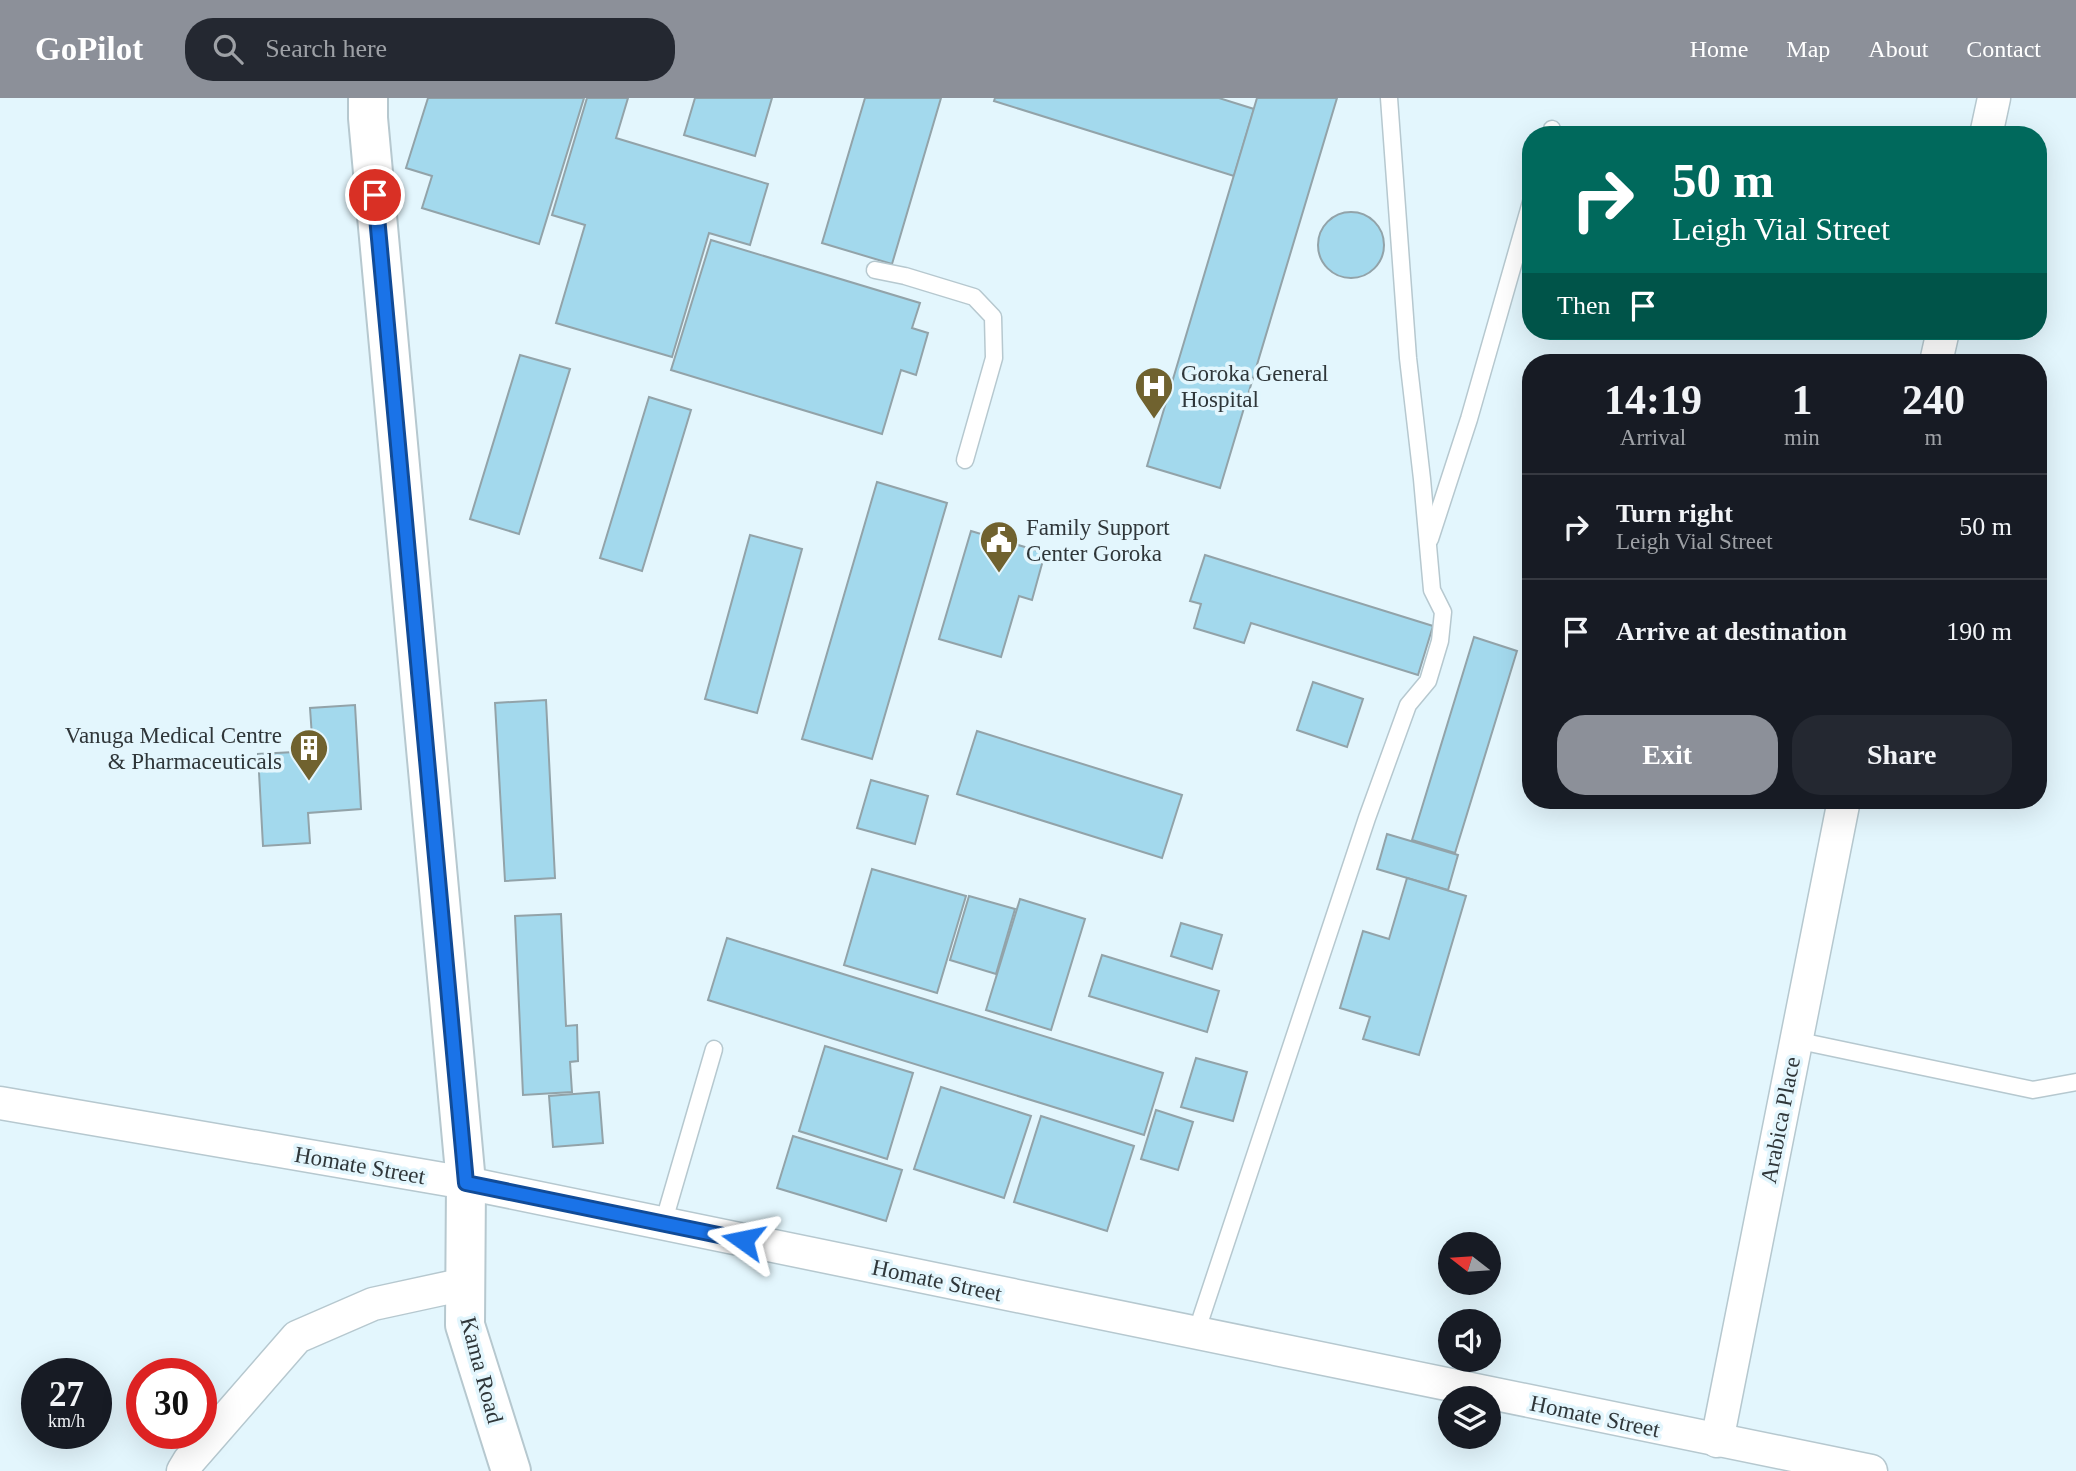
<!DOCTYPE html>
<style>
body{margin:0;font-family:Georgia,serif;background:#242831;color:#f1f3f6;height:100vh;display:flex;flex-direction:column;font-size:26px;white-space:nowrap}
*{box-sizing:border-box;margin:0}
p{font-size:23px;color:#9ea1a6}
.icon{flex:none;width:38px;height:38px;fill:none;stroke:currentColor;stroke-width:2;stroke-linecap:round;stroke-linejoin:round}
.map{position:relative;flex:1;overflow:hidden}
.details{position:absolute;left:1522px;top:256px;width:525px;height:455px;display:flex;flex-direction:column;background:#171b24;border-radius:28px;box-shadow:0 7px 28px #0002}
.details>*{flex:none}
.top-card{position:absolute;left:1522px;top:28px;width:525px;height:214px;border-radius:28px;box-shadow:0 7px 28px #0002;background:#00695c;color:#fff;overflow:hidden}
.needle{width:46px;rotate:287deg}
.tools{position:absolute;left:1438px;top:1134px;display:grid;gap:14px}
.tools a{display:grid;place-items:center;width:63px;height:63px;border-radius:50%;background:#171b24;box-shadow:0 7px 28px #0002;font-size:35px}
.speed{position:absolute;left:21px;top:1260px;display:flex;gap:14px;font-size:35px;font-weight:700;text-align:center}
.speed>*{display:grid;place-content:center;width:91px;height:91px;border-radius:50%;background:#171b24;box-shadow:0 7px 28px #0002;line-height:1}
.speed small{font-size:18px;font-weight:400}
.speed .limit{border:10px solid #d22;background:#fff;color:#111}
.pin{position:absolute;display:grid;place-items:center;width:60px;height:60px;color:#fff;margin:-30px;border:4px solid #fff;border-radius:50%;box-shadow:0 2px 7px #0007}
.me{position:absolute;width:77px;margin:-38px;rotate:282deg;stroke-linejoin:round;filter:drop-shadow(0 0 5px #0008)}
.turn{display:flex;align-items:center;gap:24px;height:147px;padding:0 35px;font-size:32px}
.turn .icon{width:91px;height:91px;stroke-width:2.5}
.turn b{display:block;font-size:49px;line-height:60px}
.then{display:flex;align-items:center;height:66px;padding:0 35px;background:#0003;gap:14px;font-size:26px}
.eta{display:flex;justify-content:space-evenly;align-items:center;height:119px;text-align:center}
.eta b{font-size:42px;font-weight:700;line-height:49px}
.action{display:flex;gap:14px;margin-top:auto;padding:14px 35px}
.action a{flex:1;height:80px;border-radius:28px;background:#8c9099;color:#fff;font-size:28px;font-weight:700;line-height:80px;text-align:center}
.action a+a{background:#242831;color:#f1f3f6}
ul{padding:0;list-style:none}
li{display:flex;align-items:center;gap:21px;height:105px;padding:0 35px;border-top:2px solid #363941}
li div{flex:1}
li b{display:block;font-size:26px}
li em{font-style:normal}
header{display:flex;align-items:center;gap:42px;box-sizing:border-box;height:98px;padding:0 35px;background:#8c9099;color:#fff}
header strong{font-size:33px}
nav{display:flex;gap:38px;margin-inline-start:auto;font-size:24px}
.search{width:490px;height:63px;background:#242831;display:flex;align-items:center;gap:18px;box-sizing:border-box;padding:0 24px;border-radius:28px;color:#9ea1a6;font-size:26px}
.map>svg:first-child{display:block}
.building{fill:#a3d9ed;stroke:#92a3a9;stroke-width:2}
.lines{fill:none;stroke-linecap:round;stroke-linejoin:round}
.service-casing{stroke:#b6c8cf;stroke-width:19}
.minor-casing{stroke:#b6c8cf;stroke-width:35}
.tertiary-casing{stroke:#b6c8cf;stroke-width:42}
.service{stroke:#fff;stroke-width:16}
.minor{stroke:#fff;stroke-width:32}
.tertiary{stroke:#fff;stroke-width:38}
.route-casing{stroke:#114b97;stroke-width:18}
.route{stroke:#1a73e8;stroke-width:12}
.labels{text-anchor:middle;stroke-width:7;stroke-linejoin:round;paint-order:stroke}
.poi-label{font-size:23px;fill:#2f3639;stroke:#e3f6fd;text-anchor:start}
.street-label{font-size:23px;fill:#2f3639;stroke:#e3f6fd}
</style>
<header>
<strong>GoPilot</strong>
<div class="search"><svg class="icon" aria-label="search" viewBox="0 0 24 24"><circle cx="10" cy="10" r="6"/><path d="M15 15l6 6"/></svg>Search here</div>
<nav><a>Home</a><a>Map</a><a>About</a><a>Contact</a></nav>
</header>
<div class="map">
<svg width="2076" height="1373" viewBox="0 0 2076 1373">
<rect width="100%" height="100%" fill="#e3f6fd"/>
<g class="building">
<polygon points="428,0 584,0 539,146 422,110 432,78 406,70"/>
<polygon points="587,0 628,0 616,40 768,86 750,147 709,135 672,259 556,225 585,127 552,117"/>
<polygon points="695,0 772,0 755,58 684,37"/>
<polygon points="865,0 941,0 892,166 822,145"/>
<polygon points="995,0 1219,0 1254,11 1234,78 994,3"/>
<polygon points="1257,0 1337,0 1220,390 1147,368"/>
<circle cx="1351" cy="147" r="33"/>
<polygon points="711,142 920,205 912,230 928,235 916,277 901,272 882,336 671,272"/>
<polygon points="520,257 570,271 519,436 470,421"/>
<polygon points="649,299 691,312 642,473 600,460"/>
<polygon points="877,384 947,405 872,661 802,641"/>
<polygon points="971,433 1045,455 1032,502 1019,498 1001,559 939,541"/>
<polygon points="750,437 802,451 757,615 705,601"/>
<polygon points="1205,457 1433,528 1418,577 1251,525 1244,545 1194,530 1201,506 1190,503"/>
<polygon points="1474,539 1517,553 1455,755 1412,742"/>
<polygon points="1313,584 1363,601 1347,649 1297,632"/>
<polygon points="546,602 555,780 505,783 495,605"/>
<polygon points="355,607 361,711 308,715 310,745 263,748 258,656 313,653 310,610"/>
<polygon points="977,633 1182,697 1162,760 957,696"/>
<polygon points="871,682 928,698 915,746 857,730"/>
<polygon points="1387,736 1458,757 1448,792 1377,771"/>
<polygon points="872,771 966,798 937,895 844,867"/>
<polygon points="1407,780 1466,798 1419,957 1363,941 1370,919 1340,910 1363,833 1389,841"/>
<polygon points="969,798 1015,811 996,876 950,862"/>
<polygon points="1020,801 1085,821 1051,932 986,912"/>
<polygon points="561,816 566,928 577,927 578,963 570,964 572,994 523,997 515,818"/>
<polygon points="1181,825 1222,837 1212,871 1171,858"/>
<polygon points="727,840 1163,975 1144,1037 708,902"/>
<polygon points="1102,857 1219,893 1207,934 1089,898"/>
<polygon points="825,948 913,975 887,1061 799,1033"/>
<polygon points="1196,960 1247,974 1233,1023 1181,1009"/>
<polygon points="941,989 1031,1018 1004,1100 914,1071"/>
<polygon points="599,994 603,1045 553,1049 549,998"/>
<polygon points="1156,1012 1193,1024 1178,1072 1141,1061"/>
<polygon points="1041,1018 1134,1048 1107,1133 1014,1104"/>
<polygon points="793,1038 902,1072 886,1123 777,1090"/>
</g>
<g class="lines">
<g class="service-casing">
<g id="service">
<polyline points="1551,37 1552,31"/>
<polyline points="875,172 905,178 974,199 993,219 994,260 965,362"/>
<polyline points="1430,441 1469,321 1531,104"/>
<polyline points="1795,942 2033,992 2076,984"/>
<polyline points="663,1126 714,951"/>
<polyline points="1196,1235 1367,720 1408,607 1428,583 1440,543 1443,514 1432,492 1422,381 1408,260 1389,0"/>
</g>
</g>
<g class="minor-casing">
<g id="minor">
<polyline points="1986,37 1994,0"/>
<polyline points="1936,264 1943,233"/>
<polyline points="0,1005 466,1085 1871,1373"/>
<polyline points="1717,1343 1844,702"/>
<polyline points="183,1373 189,1363 297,1239 373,1206 465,1186"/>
</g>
</g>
<g class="tertiary-casing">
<polyline id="tertiary" points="368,0 368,20 466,1085 465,1227 511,1373"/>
</g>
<use href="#service" class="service"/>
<use href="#minor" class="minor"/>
<use href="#tertiary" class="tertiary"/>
</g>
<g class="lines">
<g class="route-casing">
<polyline id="route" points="375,97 466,1085 743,1142"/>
</g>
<use href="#route" class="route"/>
</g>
<defs>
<g id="hospital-pin" transform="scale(2.0125)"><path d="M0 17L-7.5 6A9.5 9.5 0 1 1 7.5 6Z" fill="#70622f" stroke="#e3f6fd"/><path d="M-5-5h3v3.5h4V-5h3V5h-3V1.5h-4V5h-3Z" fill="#fff"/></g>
<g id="civic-pin" transform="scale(2.0125)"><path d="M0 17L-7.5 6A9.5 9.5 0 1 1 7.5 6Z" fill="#70622f" stroke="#e3f6fd"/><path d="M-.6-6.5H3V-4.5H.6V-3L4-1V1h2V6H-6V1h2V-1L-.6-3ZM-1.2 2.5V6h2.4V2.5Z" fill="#fff"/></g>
<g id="building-pin" transform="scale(2.0125)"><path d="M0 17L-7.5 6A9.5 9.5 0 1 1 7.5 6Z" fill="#70622f" stroke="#e3f6fd"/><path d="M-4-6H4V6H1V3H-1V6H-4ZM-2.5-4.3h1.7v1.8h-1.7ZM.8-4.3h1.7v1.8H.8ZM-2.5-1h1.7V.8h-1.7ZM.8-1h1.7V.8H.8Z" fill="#fff"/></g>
</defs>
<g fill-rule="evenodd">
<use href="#hospital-pin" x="1154" y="288"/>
<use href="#civic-pin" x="999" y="442"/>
<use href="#building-pin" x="309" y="650"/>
</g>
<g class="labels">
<g class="poi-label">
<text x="1181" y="283">Goroka General<tspan x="1181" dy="26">Hospital</tspan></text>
<text x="1026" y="437">Family Support<tspan x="1026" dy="26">Center Goroka</tspan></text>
<text x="282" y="645" text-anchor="end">Vanuga Medical Centre<tspan x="282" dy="26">&amp; Pharmaceuticals</tspan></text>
</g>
<g class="street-label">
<text transform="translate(1780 1022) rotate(-79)" y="8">Arabica Place</text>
<text transform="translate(360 1067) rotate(10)" y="8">Homate Street</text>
<text transform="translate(937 1182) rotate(12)" y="8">Homate Street</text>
<text transform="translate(482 1272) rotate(75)" y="8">Kama Road</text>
<text transform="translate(1595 1318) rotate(12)" y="8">Homate Street</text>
</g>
</g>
</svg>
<div class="tools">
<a><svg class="needle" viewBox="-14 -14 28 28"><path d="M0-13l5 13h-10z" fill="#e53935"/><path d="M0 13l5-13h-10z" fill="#9ea1a6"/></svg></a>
<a><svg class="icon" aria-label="sound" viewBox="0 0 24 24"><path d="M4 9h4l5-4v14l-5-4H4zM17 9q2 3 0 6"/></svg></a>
<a><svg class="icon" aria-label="layers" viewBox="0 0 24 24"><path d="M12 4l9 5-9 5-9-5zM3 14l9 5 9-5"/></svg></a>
</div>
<div class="speed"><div>27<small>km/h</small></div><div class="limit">30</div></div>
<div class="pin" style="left:375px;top:97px;background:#d93025"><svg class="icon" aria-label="arrive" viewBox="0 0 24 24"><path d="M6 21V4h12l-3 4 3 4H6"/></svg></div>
<svg class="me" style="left:743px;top:1142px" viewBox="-20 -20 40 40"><path d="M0-17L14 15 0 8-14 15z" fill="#1a73e8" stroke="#fff" stroke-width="4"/></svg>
<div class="top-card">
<div class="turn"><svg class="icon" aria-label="right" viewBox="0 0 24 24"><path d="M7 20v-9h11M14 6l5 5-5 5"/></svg><div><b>50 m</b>Leigh Vial Street</div></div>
<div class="then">Then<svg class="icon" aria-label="arrive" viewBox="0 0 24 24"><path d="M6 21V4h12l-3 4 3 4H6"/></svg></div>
</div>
<section class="details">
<div class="eta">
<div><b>14:19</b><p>Arrival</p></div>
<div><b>1</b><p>min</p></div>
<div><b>240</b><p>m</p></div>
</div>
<ul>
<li><svg class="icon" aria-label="right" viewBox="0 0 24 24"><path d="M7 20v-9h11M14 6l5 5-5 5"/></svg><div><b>Turn right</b><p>Leigh Vial Street</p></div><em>50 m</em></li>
<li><svg class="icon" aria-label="arrive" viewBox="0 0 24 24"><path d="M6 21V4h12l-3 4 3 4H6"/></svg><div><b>Arrive at destination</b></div><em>190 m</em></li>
</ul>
<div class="action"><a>Exit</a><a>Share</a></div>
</section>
</div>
